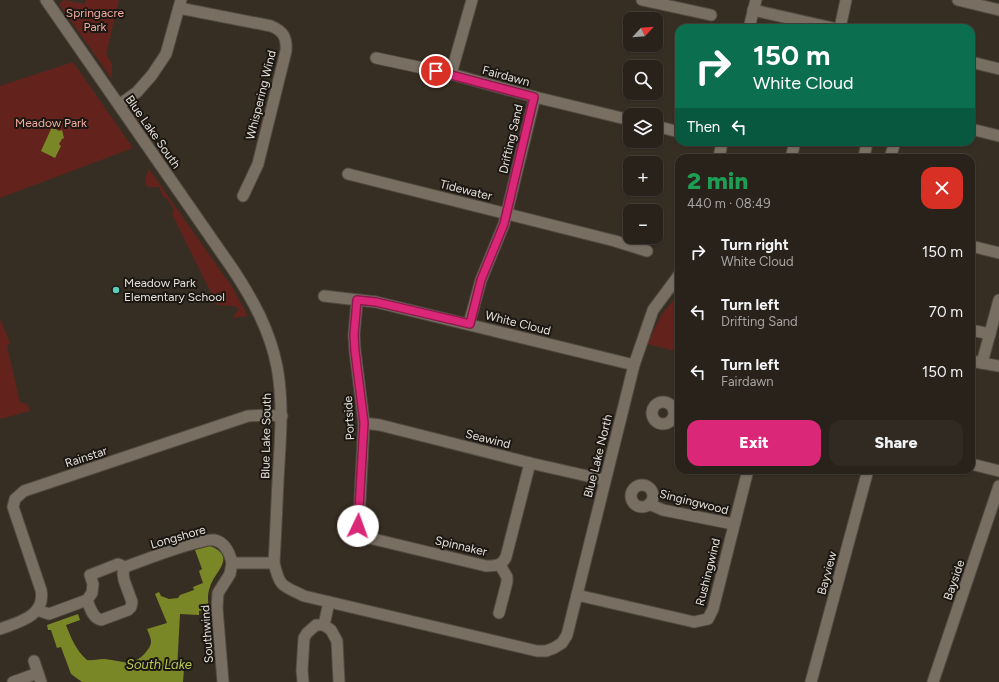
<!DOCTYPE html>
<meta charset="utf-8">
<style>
body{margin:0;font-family:Figtree,sans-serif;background:#312a23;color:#f1f3f6;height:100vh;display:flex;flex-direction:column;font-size:15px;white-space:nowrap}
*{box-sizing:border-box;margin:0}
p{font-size:13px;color:#a5a4a2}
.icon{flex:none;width:22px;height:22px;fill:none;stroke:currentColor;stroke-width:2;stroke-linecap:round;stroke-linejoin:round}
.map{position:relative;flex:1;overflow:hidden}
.drawer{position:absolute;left:675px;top:154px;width:300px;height:320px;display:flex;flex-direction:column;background:#29221a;border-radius:12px;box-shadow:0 1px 3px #0004,0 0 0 1px #453f39}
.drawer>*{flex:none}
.banner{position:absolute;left:675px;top:24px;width:300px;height:122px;border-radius:12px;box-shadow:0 1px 3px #0004,0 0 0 1px #453f39;background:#0b6e4f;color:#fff;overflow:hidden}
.needle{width:26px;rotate:64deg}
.fabs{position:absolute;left:623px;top:12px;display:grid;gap:8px}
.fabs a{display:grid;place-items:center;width:40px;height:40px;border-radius:8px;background:#29221a;box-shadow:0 1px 3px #0004,0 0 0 1px #453f39;font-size:20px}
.pin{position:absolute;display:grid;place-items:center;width:34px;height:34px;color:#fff;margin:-17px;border:2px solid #fff;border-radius:50%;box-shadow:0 1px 4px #0007}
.me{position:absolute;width:44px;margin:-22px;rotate:3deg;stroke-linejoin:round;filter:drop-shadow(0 0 3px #0008)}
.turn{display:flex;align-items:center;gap:14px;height:84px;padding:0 12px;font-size:18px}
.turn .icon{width:52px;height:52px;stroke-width:2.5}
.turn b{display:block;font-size:28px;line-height:34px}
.then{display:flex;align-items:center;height:38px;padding:0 12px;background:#0003;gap:8px;font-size:15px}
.round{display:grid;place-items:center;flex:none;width:42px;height:42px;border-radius:12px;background:#312a23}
.summary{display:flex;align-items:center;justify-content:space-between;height:68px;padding:0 12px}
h1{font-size:24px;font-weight:800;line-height:30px;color:#1e9e55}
.action{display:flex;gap:8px;margin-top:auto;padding:8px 12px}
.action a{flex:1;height:46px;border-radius:12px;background:#db2777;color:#fff;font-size:16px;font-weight:800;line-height:46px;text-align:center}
.action a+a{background:#312a23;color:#f1f3f6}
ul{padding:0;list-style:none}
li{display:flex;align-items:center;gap:12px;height:60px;padding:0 12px}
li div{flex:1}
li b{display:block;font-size:15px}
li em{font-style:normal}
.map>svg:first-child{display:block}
.green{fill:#63231c}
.water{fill:#7a8726}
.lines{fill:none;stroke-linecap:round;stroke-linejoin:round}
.minor-casing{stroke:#524b41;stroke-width:13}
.minor{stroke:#786e62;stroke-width:11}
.route-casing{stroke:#8e194d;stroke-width:10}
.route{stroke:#db2777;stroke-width:7}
.poi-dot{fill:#5acebd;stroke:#1b1712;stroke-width:1.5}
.labels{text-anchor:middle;stroke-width:4;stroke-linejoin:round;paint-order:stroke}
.park-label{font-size:12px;fill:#f4aa9e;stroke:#1b1712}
.street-label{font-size:12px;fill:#e5e0d8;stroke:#1b1712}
.poi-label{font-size:12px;fill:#e5e0d8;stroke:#1b1712;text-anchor:start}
.water-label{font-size:13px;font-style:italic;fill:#bacc4f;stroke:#1b1712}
</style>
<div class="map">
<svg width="999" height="682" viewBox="0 0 999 682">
<rect width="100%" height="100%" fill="#372e23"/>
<g class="green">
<polygon points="64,0 85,4 86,0 119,0 106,54 112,64 112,79 59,4"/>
<polygon points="73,62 133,148 0,198 0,86"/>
<polygon points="149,169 232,287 248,316 234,318 234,316 239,309 235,306 217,305 172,214 174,209 167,198 164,198 159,187 149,187 146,185 145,179"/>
<polygon points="679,293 679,352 647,344 662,314"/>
<polygon points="0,319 10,343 7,346 20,402 28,405 30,411 0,419"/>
</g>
<g class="water">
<polygon points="54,128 59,131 62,130 64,138 62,139 59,144 61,146 55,158 41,151 51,129"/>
<path d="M210 546C238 557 214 572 210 587 207 594 208 602 209 609L199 611V615L180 614 177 669H184L183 682H82L71 674 61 647 57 648 51 630H48L47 625 78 614 80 620 66 625C71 638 76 650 87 660 92 661 97 659 103 659 121 660 132 669 146 652 154 643 151 639 147 629L167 623 155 594 159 592 161 596 169 599 178 598 180 595 194 590 193 587 203 583 199 571 202 569 195 550Z"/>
</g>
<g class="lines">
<g class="minor-casing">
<g id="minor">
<path d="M46 0 232 268C252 298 270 330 277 367 283 399 281 431 279 463 277 496 276 530 274 563 280 588 282 585 304 596L537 651H546L554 648 562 643 567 635 634 365 653 310 679 275"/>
<polyline points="642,0 711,15"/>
<polyline points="958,0 999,10"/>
<path d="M179 8 271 26C283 31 287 37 286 51L258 164 243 196"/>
<polyline points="753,10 833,28"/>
<polyline points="749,28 756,0"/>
<polyline points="840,28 846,0"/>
<polyline points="376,58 451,74 535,97 630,120"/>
<polyline points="971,62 999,69"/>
<polyline points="451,74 472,0"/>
<polyline points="119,105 137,92 152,75 166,54 181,0"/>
<polyline points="656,126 679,132"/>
<polyline points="971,129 999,136"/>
<polyline points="719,158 722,142"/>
<polyline points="791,158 795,142"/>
<polyline points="864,158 867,142"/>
<polyline points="890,158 895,142"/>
<polyline points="348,174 615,241 647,251"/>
<polyline points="971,246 999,253"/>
<polyline points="324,296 376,302 634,365"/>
<path d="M357 301 354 335 355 351 364 423 359 519 360 534 365 537 486 566C495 566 502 566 506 557L530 463"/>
<polyline points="469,324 481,280 504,224 535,97"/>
<polyline points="971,330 990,334"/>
<polyline points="971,361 982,363 999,300"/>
<polyline points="982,363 999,366"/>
<circle cx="663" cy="413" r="11"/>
<polyline points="364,423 380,425 530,463 605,480"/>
<polyline points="971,464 999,471"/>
<circle cx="642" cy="496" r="11"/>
<polyline points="649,504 663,510 733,524"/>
<polyline points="577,595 694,622 708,619 713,609 748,470"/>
<path d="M87 600C90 607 92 618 101 620L128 610 131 607 132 602 124 580 123 573 125 567"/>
<path d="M37 610 49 614 87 600 92 593 93 584 90 575 118 564 125 567C142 561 200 538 214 540 225 542 230 554 232 563H274"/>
<polyline points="499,613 507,582 507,577 500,565"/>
<polyline points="324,625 329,602"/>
<path d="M0 629C19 622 46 616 41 590L13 507 15 499 24 491 248 416 265 415 282 416"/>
<polyline points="34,661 41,682"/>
<polyline points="13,682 38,673"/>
<polyline points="223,682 217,608 218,593 230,574 232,563"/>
<polyline points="303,682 302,670 304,638 307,633 316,625 324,625 331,630 337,641 339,682"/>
<polyline points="811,682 868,470"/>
<polyline points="933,682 999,486"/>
</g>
</g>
<use href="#minor" class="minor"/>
</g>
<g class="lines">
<g class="route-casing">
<polyline id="route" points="358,526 364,423 355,351 354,335 357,300 376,302 470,324 481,280 504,224 534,97 436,71"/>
</g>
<use href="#route" class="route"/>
</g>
<circle class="poi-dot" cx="116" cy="290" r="4"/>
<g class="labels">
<g class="park-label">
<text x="95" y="17">Springacre<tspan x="95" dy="14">Park</tspan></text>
<text x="51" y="127">Meadow Park</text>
</g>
<g class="street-label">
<text transform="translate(506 76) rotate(15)" y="4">Fairdawn</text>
<text transform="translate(261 95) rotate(-76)" y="4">Whispering Wind</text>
<text transform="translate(153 132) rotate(55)" y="4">Blue Lake South</text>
<text transform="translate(511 139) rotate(-77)" y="4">Drifting Sand</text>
<text transform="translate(466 190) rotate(14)" y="4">Tidewater</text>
<text transform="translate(518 323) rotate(14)" y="4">White Cloud</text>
<text transform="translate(349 418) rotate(-93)" y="4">Portside</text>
<text transform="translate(266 436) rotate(-89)" y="4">Blue Lake South</text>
<text transform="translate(488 439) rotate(14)" y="4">Seawind</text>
<text transform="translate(598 456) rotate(-76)" y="4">Blue Lake North</text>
<text transform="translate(86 457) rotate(-18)" y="4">Rainstar</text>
<text transform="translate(694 502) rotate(14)" y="4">Singingwood</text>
<text transform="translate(178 537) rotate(-16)" y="4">Longshore</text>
<text transform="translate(461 546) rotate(13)" y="4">Spinnaker</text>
<text transform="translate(708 572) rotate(-76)" y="4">Rushingwind</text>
<text transform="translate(827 573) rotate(-75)" y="4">Bayview</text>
<text transform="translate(954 580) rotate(-71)" y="4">Bayside</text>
<text transform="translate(207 634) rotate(-94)" y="4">Southwind</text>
</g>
<g class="poi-label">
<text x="124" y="287">Meadow Park<tspan x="124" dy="14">Elementary School</tspan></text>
</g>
<g class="water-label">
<text x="159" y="669">South Lake</text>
</g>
</g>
</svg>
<div class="fabs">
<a><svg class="needle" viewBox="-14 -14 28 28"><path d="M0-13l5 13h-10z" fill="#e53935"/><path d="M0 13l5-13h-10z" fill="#a5a4a2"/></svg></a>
<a><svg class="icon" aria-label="search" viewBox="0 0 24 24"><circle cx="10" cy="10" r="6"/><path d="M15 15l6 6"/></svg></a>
<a><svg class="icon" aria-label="layers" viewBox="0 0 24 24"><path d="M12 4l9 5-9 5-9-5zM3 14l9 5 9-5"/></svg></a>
<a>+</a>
<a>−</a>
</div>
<div class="pin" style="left:436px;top:71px;background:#d93025"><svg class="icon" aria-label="arrive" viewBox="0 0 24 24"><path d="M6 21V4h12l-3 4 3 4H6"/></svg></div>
<svg class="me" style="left:358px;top:526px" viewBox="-20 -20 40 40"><circle r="19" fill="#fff"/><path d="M0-13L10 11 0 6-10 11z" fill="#db2777"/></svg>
<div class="banner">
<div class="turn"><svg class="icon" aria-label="right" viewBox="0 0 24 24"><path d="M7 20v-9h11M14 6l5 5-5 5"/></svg><div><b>150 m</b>White Cloud</div></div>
<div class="then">Then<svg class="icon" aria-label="left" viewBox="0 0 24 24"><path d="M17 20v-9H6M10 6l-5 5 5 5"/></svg></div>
</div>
<section class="drawer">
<div class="summary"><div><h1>2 min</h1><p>440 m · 08:49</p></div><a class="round" style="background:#d93025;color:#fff"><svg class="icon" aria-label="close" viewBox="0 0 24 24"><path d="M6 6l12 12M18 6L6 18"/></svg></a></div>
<ul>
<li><svg class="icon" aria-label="right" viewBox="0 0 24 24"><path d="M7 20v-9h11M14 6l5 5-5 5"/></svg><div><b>Turn right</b><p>White Cloud</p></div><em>150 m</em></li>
<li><svg class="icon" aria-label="left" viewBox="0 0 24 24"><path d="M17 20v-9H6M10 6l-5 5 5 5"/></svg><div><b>Turn left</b><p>Drifting Sand</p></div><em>70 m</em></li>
<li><svg class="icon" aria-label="left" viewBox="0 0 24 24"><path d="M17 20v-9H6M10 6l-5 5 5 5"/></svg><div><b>Turn left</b><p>Fairdawn</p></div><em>150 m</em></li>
</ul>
<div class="action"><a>Exit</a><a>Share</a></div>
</section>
</div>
